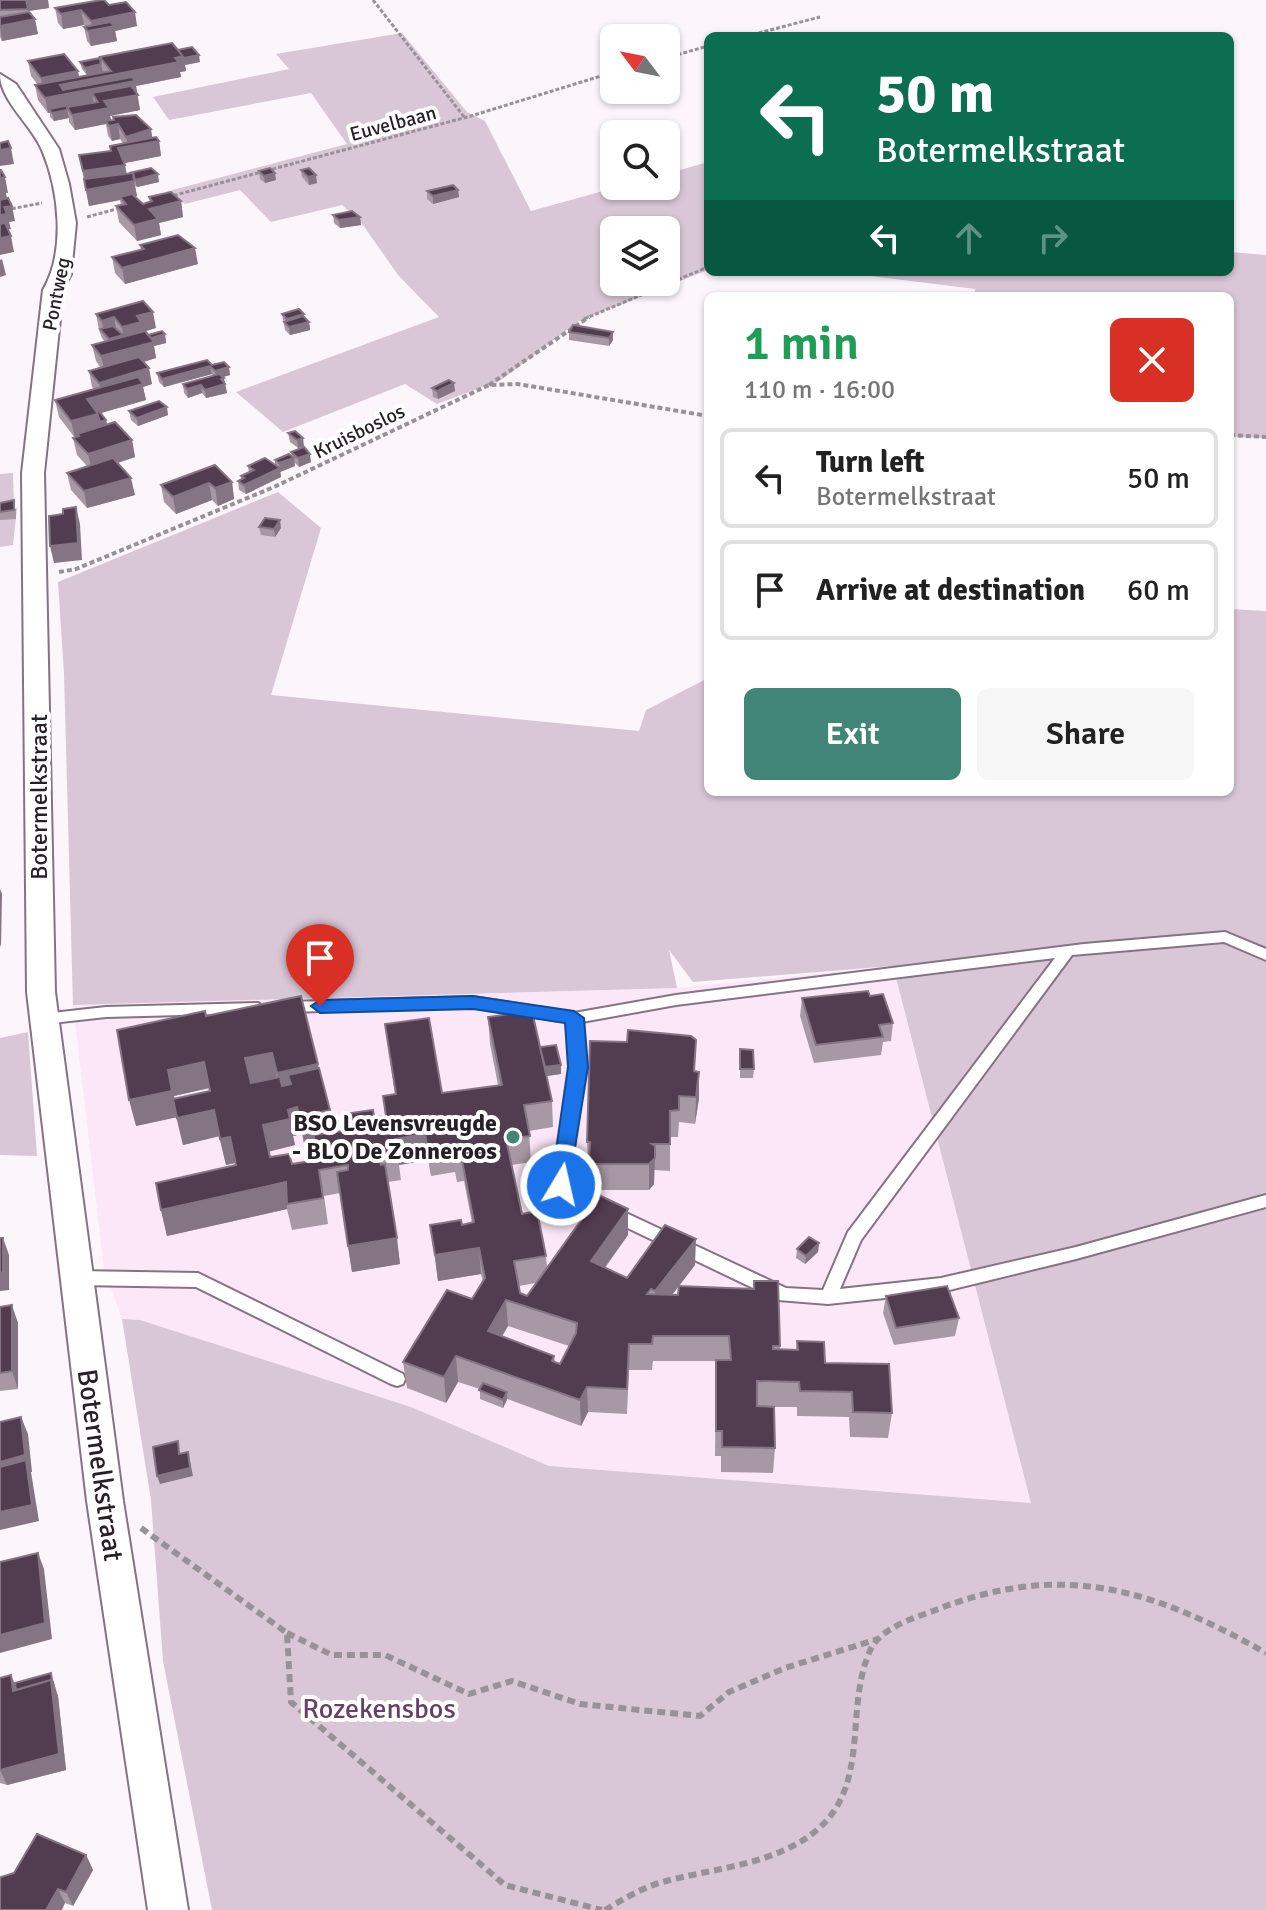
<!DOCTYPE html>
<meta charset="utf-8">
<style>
body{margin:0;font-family:Signika,sans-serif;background:#f6f6f6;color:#222;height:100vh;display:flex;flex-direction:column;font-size:30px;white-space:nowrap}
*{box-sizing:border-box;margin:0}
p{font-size:26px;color:#767676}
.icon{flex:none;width:44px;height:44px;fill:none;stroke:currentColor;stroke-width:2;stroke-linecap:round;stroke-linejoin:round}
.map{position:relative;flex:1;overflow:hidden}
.drawer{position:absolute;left:704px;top:292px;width:530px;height:504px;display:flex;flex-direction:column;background:#fff;border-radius:12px;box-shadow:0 2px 6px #0004}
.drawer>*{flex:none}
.guide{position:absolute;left:704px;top:32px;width:530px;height:244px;border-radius:12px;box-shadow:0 2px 6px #0004;background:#0b6e4f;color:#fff;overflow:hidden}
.needle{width:52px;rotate:302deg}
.controls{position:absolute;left:600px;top:24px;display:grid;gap:16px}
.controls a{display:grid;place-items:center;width:80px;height:80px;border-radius:12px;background:#fff;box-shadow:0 2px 6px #0004;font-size:40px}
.pin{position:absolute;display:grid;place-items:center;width:68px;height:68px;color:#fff;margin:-82px -34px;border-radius:50% 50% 50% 0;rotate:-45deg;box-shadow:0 0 8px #0007}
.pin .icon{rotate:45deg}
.me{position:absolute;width:88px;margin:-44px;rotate:9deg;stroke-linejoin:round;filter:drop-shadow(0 0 6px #0008)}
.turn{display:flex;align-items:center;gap:28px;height:168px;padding:0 40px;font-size:36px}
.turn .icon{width:104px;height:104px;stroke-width:2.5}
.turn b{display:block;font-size:56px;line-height:68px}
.lanes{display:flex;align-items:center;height:76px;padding:0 40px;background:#0003;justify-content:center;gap:40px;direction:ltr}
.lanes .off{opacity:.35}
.round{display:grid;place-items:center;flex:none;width:84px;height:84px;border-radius:12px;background:#f6f6f6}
.summary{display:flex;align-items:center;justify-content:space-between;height:136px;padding:0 40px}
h1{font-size:48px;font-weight:600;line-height:60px;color:#1e9e55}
.primary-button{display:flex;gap:16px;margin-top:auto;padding:16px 40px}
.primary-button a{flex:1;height:92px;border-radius:12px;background:#418579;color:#fff;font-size:32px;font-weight:600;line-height:92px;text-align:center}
.primary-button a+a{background:#f6f6f6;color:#222}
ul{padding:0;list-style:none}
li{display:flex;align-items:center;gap:24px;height:100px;margin:0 16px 12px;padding:0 24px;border:4px solid #e0e0e0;border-radius:12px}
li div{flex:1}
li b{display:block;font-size:30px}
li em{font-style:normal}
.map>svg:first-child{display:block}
.built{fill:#fce7f9}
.green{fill:#d9c6d7;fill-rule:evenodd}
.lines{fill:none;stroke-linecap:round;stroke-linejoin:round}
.service-casing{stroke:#857383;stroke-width:4}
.minor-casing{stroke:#857383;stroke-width:4}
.path-far2{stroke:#999198;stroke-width:3;stroke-dasharray:4 2;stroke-linecap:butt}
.path-far1{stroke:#999198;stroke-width:4;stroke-dasharray:5 3;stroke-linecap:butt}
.path{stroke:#999198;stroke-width:6;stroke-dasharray:8 5;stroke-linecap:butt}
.service{fill:#fff;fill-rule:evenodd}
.minor{fill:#fff;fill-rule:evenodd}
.wall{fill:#a898a6;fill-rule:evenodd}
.shaded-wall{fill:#857483}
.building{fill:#523c4f;stroke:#857483;stroke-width:2;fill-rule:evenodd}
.route{fill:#1a73e8;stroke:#114b97;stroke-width:2}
.poi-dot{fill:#418579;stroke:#fff;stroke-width:3}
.labels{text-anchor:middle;stroke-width:8;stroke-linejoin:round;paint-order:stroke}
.far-street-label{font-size:20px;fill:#271f26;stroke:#fff}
.street-label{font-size:24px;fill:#271f26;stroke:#fff}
.poi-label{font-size:24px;font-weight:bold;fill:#271f26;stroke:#fff;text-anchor:end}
.near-street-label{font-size:28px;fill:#271f26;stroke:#fff}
.near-park-label{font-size:28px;fill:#674063;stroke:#fff}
</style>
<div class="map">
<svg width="1266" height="1910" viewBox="0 0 1266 1910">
<rect width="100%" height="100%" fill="#fdf5fc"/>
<polygon class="built" points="893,966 1032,1504 549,1466 122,1319 104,1269 73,1005 677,988"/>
<g class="green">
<path d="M402 33 467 112 485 121 531 211 621 186H666V174L708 162V270L579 321 501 380 437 404 405 384 283 432 236 392 439 317 398 275 363 225 342 205 271 222 240 190 185 204 165 192 347 144 311 93 169 120 153 97 289 69 276 54ZM614 230H666V282H614Z"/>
<polygon points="1230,252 1266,255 1266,438 1230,437 1230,296 957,296 975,293 975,289 838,272 1230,272"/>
<polygon points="13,473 14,508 17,508 13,545 0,547 0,474"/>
<polygon points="278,492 321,528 271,695 639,731 646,710 708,678 708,792 1230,792 1230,609 1266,611 1266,1910 212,1910 163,1661 151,1500 122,1319 140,1320 411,1407 549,1466 1031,1503 893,966 693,982 669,950 677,988 73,1005 64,674 58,582"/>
<polygon points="28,1032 37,1156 0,1155 0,1038"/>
</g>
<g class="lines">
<g class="service-casing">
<g id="service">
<path d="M1225 932 1266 949V960L1224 942 1072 955 861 1240 840 1289 941 1278 1076 1247 1266 1195V1207L1076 1259 941 1292 828 1304 778 1300 565 1198 553 1185 571 1067 567 1022 473 1007 287 1012 280 1007 287 1002 473 997 574 1013 676 995 1084 944ZM1055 958 848 1232 823 1290 786 1288 577 1190 569 1183 585 1067 582 1022 676 1005Z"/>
<polygon points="258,1003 265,1008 258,1013 106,1017 43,1024 38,1023 36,1019 38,1015 43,1014 106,1007"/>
<polygon points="77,1271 198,1273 403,1374 405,1379 403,1384 397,1386 391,1384 196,1287 77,1285 71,1283 69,1278 71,1273"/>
</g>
</g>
<g class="minor-casing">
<path id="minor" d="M0 74 16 84 59 149 69 184 76 223 71 274 63 290 44 473 55 992 123 1501 188 1910H148L87 1501 27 992 22 473 43 290C66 251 59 190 42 150 31 124 0 101 0 74Z"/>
</g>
<g class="path-far2">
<polyline points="373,0 465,118"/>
<polyline points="747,36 820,17"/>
<polyline points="666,58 708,46"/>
<polyline points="168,197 471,116 614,72"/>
<polyline points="0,211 42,203"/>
<polyline points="87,217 120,208"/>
<polyline points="584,319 708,267"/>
</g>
<g class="path-far1">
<polyline points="489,385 589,317"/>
<polyline points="1230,435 1266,437"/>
<polyline points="59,572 76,569 274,487 489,385 518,384 708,416"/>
</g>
<g class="path">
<polyline points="141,1528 287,1633 291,1702 505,1885 602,1910"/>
<polyline points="287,1633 332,1655 385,1655 469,1694 512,1681 580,1704 700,1716 729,1692 785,1668 878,1639"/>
<path d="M605 1910C622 1900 640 1889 659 1883 710 1868 776 1866 818 1829 870 1784 845 1710 869 1653 878 1629 911 1619 933 1611 1060 1560 1151 1588 1266 1653"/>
</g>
<use href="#service" class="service"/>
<use href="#minor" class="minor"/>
</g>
<g class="wall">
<polygon points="0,0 48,0 49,8 28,11 38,34 2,41 0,37"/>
<polygon points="109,5 137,26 115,31 117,41 91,46 87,41 84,27 85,26 84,25 63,29 58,23 55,8"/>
<polygon points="178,50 200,62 185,65 186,71 180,72 181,77 136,86 140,110 110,116 111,120 113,120 113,117 159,141 161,156 124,163 126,174 159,182 137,187 135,186 137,196 135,197 143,204 150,202 149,197 181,201 183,217 159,223 161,235 137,241 119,222 116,206 121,205 120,200 89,206 79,155 111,151 123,143 120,139 112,141 108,136 106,124 75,130 69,122 69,118 54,121 50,117 50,113 48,113 38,100 35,85 38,85 31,76 28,61 79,77 87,75 82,69 80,62 100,58"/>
<polygon points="301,170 317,183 309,185 302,177"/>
<polygon points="259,171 276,180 265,183 260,179"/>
<polygon points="458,190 459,197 433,204 427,199 427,191"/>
<polygon points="333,215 360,217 361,225 340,228 334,223"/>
<polygon points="140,245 198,264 125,284 115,273 112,257 141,250"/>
<polygon points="96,314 156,328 145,331 148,335 165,334 166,343 154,346 156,358 144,362 152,384 143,387 146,400 100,413 106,420 107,425 132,440 135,457 118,463 135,495 87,508 71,490 67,473 87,466 77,455 73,438 75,438 59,417 55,400 94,389 92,387 89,371 100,367 96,361 92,345 105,342 102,338 99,330"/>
<polygon points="282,314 304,314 304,317 309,322 310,330 290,335 285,330"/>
<polygon points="569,332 613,332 613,340 609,346 569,340"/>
<polygon points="212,365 230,375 223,377 227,393 206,398 202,393 188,398 184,393 183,384 213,376 212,374 164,387 159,382 157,373"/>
<polygon points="432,388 455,391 438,399 433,397"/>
<polygon points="129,411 168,415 138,426 131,420"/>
<polygon points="288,433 304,446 298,448 290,442"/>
<polygon points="291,452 311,462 299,467 294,462 295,466 280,472 281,477 246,494 239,490 238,481 241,479 241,476 249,473 248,466 275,465 275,460 292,456"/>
<polygon points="232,482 234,499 218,506 212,500 176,514 164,502 161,485"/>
<polygon points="0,503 16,509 16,519 0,520"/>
<polygon points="259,527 281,528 275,537 261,535"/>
<path d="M301 996 334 1132 343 1131 374 1117 386 1116 395 1094 385 1024 442 1093 498 1085 490 1044 488 1017 540 1047 561 1074 547 1076 552 1101 553 1127 529 1131 531 1162 512 1165 522 1214 546 1256 547 1268 628 1235 605 1268 627 1278 695 1265 679 1286 780 1346V1350H796L797 1341 892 1413 888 1438 850 1437 849 1417 797 1416V1407H774L775 1448 773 1473 721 1472V1456H715L716 1361H653L652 1370H629L627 1414 588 1412 581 1426 507 1399 503 1408 480 1399V1389L458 1382 446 1403 407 1388 403 1362 472 1299 483 1282 481 1274 438 1281 430 1225H462L472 1223 464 1181 457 1182 455 1172 431 1176 428 1160 399 1165 401 1180 388 1182 400 1264 352 1272 340 1193 324 1196 328 1224 292 1230 287 1209 167 1236 161 1210 236 1165 235 1163 226 1165 219 1136 183 1145 176 1117 136 1126 206 1016ZM209 1088 210 1091 175 1099 174 1096ZM302 1134 304 1143 314 1141 316 1160 292 1164 270 1157 269 1151 295 1145 293 1136ZM536 1283 527 1296 520 1293 519 1286ZM679 1286 678 1295H672ZM508 1326 569 1346 560 1364 555 1362 554 1356 502 1336Z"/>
<polygon points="870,996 893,1023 891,1041 883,1042 881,1055 814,1063 800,1016 802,998"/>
<polygon points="740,1049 754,1069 753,1078 740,1078"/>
<polygon points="695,1071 699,1072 699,1098 695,1124 679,1122 678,1137 670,1137 670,1171 654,1170 654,1184 649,1190 589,1190 587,1142"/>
<polygon points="819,1243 818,1252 805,1264 796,1258 797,1249"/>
<polygon points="886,1296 959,1318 955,1336 894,1345 883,1313"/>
<polygon points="0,1307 18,1323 18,1389 0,1391"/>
<polygon points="0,1678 15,1683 54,1681 55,1689 58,1696 66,1770 7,1785 0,1783"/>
<polygon points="86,1855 93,1870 73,1906 65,1903 0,1910"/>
</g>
<g class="shaded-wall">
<polygon points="26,0 48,0 49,8 28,11"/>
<polygon points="81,10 84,25 63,29 61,14"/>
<polygon points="135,12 137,26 115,31 117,41 91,46 88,31 92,31 91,21"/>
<polygon points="35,19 38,34 2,41 0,26"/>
<polygon points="199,55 200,62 185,65 186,71 180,72 181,77 136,86 140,110 110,116 112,123 106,121 106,124 75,130 72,115 105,109 92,94 94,104 49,109 50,113 48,113 41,78 78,71 80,81 175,58"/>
<polygon points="101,64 103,72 87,75 85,68"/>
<polygon points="67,110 69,118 54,121 52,113"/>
<polygon points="118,124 120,139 112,141 109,126"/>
<polygon points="151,129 153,142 159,141 161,156 120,164 118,148 128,146 126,137"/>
<polygon points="11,148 14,164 0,166 0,150"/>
<polygon points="125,165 128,180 86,186 83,171"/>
<polygon points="275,173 276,180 265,183 264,176"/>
<polygon points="158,174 159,182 137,187 135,180"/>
<polygon points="316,175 317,183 309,185 308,177"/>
<polygon points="5,177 8,193 6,193 8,203 0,205 0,178"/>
<polygon points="134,181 137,196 121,199 120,197 120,200 89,206 86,190"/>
<polygon points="458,190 459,197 433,204 433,196"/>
<polygon points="181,201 183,217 159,223 161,235 137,241 134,225 149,209"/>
<polygon points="12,206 15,221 9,222 11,229 0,231 0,215 4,207"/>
<polygon points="360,217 361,225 340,228 339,220"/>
<polygon points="11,236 14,252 0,255 0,238"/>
<polygon points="195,248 198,264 125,284 122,268"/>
<polygon points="2,259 6,275 0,277 0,260"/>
<polygon points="153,312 156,328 143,332 110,347 109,339 123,335 122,327 137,316"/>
<polygon points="114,317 117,334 104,334 102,321"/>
<polygon points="309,322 310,330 290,335 289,327"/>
<polygon points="613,332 613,340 609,346 609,338"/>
<polygon points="165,334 166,343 154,346 156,358 105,373 101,356"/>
<polygon points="210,366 212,374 164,387 162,379"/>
<polygon points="229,367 230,375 216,379 215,371"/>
<polygon points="149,368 152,384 143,387 146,400 98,414 106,420 108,429 77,434 78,437 75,438 71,421 87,399 102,395 99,383"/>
<polygon points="224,378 227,393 206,398 205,390"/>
<polygon points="454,383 455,391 438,399 437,391"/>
<polygon points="201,385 202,393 188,398 187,389"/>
<polygon points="167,407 168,415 138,426 137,418"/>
<polygon points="303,438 304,446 298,448 297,440"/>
<polygon points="132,440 135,457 92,471 88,454"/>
<polygon points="310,454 311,462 299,467 298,458"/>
<polygon points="294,458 295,466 280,472 279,463"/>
<polygon points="280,468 281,477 246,494 244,485"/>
<polygon points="131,478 135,495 87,508 84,491"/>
<polygon points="232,482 234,499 218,506 215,488"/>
<polygon points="209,483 212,500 176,514 173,497"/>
<polygon points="76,507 80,524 82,560 54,563 50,546"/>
<polygon points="280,520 281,528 275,537 274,529"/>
<polygon points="0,889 2,894 1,947 0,944"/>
<polygon points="272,1053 277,1079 250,1085 245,1058"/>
<polygon points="204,1062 209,1088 174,1096 178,1117 136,1126 129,1100 168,1070"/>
<polygon points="318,1064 322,1090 288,1075 292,1097 281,1100 277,1073"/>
<polygon points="561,1065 561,1074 546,1076 545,1067"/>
<polygon points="699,1072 699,1098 695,1124 696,1097"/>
<polygon points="297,1107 302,1134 293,1136 295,1145 268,1152 263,1125 288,1110"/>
<polygon points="214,1110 220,1136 183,1145 177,1118"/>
<polygon points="330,1110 334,1136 304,1143 300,1117"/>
<polygon points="425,1134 428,1160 399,1165 395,1139"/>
<polygon points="230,1137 235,1163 226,1165 220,1139"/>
<polygon points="655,1158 654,1184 649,1190 649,1164"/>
<polygon points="286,1182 287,1209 167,1236 161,1210"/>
<polygon points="628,1209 628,1235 591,1286 591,1261"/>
<polygon points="3,1238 9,1255 9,1290 0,1291 0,1273"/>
<polygon points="397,1238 400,1264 352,1272 348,1246"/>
<polygon points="696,1239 695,1265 655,1317 655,1291"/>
<polygon points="819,1243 818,1252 805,1264 806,1256"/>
<polygon points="479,1248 481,1274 438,1281 435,1255"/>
<polygon points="506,1300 508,1326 490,1357 488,1331"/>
<polygon points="12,1305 18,1323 18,1389 12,1371"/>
<polygon points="456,1356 458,1382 446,1403 444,1377"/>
<polygon points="587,1387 588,1412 581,1426 580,1400"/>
<polygon points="507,1392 507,1400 503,1408 503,1400"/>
<polygon points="21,1417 28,1434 32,1472 31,1472 39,1521 0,1530 0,1462"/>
<polygon points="188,1452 193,1476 160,1484 157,1476"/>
<polygon points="38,1553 44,1569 52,1639 0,1653 0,1635"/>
<polygon points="51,1673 58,1696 66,1770 7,1785 0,1770 13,1691 11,1675 18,1691"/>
<polygon points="86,1855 93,1870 73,1906 66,1892"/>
<polygon points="58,1889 65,1903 62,1910 46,1910"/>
</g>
<g class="building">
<polygon points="0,0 26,0 28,9 0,10"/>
<polygon points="101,0 104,0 109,5 126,2 135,12 91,21 81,10 61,14 55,8"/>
<polygon points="29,12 35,19 0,26 0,17"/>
<polygon points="110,22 115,26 88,31 84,27"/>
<polygon points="172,43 183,56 175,58 179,62 60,85 63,90 132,77 135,81 45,98 35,85 111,71 100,57"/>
<polygon points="192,47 199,55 184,58 178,50"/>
<polygon points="64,54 78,71 41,78 28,61"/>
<polygon points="100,58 101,64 85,68 80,62"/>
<polygon points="131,86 138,95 104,101 109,108 72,115 67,107 98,102 92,93"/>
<polygon points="81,103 82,104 67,107 67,110 52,113 49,109"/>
<polygon points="136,115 151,129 126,137 118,124 109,126 106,121 114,120 113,117"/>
<polygon points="156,137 159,141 118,148 125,165 83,171 79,155 111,151 110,146"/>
<polygon points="8,141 11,148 0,150 0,143"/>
<polygon points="151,168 158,174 135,180 133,173 129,173"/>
<polygon points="270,168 275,173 264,176 259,171"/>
<polygon points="309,168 316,175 308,177 301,170"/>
<polygon points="0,170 1,170 5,177 0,178"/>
<polygon points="133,173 134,181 86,190 84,179"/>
<polygon points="453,185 458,190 433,196 427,191"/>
<polygon points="171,192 181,201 149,209 158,219 134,225 116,206 126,204 120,197 132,194 143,204 152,201 149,197"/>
<polygon points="8,198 12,206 4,207 7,214 0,215 0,200"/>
<polygon points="352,211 360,217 339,220 333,215"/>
<polygon points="5,223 11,236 0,238 0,224"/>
<polygon points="178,235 195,248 122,268 112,257 144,249 140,245"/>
<polygon points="143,301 153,312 137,316 141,322 122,327 114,317 102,321 96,314"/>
<polygon points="299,309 304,314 287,319 282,314"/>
<polygon points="303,316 309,322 289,327 284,322"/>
<polygon points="573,325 613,332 609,338 569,332"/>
<polygon points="113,326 123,335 109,339 100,329"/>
<polygon points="145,331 154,342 101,356 92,345"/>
<polygon points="162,331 165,334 151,338 148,335"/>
<polygon points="139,357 149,368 99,383 89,371"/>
<polygon points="207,360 212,365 224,362 229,367 215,371 210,366 162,379 157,373"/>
<polygon points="219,374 224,378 221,379 225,384 205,390 201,385 187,389 183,384"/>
<polygon points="138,377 143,384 87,399 98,414 71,421 55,400"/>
<polygon points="449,380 454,383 437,391 432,388"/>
<polygon points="159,401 167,407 137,418 129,411"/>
<polygon points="99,411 106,420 100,422 97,412"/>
<polygon points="115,422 132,440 88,454 73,438 79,436 77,434"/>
<polygon points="295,431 303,438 297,440 288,433"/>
<polygon points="304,447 310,454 298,458 291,452"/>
<polygon points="289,454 294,458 279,463 275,460"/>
<polygon points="113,458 131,478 84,491 67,473"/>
<polygon points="265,458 280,468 244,485 238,481 244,478 241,476 254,470 248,466"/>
<polygon points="215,465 232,482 215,488 209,483 173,497 161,485"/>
<polygon points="14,500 14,510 0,512 0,503"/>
<polygon points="76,507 78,543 50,546 49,516 63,514 63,509"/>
<polygon points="265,518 280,520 274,529 259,527"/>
<polygon points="868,991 870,996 883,994 893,1023 879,1025 883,1037 816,1045 802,998"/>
<path d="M301 996 318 1064 277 1073 272 1053 245 1058 251 1083 280 1077 282 1086 291 1084 288 1075 319 1068 330 1110 300 1117 297 1107 288 1110 290 1119 263 1125 270 1157 289 1154 292 1164 316 1160 314 1135 343 1131 342 1122 352 1121 351 1113 373 1110 374 1117 386 1116 383 1096 396 1094 385 1024 429 1018 442 1093 502 1085 488 1017 532 1011 552 1101 524 1105 530 1136 506 1139 522 1214 537 1211 546 1256 514 1261 520 1293 527 1296 599 1195 628 1209 591 1261 627 1278 665 1225 696 1239 655 1291 651 1289 647 1294 678 1295 679 1286 754 1289V1281H778L780 1346H773V1349L798 1350 797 1341 824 1342 825 1363 889 1364 892 1413 853 1412 852 1392 800 1391 799 1382 757 1381V1406L774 1407 775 1448 722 1447V1431H716V1360H731L729 1336H653L652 1344H629L627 1389 587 1387 580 1400 456 1356 444 1377 403 1362 447 1290 472 1299 485 1278 479 1248 435 1255 430 1225 461 1220 462 1225 474 1222 461 1155 454 1156 452 1146 428 1150 425 1134 395 1139 397 1154 379 1157 381 1165 385 1164 397 1238 348 1246 337 1172 348 1170V1165L319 1170 323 1198 287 1204 286 1182 161 1210 156 1183 236 1165 230 1137 220 1139 214 1110 177 1118 173 1099 210 1091 204 1062 168 1070 172 1091 129 1100 117 1030 205 1011 206 1016ZM506 1300 577 1323 576 1333 560 1364 552 1361 554 1356 488 1331Z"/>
<polygon points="628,1030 691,1036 696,1040 694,1071 699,1072 696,1097 679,1096 679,1110 670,1111 670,1144 652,1144 655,1146 655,1158 649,1164 589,1164 590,1142 587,1142 590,1041 627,1042"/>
<polygon points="556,1045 561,1065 545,1067 540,1047"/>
<polygon points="740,1049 753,1050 754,1069 740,1069"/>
<polygon points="809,1237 819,1243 806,1256 797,1249"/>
<polygon points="0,1238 3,1238 3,1272 0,1273"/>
<polygon points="947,1286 959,1318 896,1328 886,1296"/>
<polygon points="12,1305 12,1371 0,1373 0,1307"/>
<polygon points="483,1383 507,1392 503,1400 479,1390"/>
<polygon points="21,1417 25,1455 0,1462 0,1422"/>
<polygon points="178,1441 179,1454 188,1452 190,1468 157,1476 153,1447"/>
<polygon points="26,1460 32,1505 0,1512 0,1467"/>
<polygon points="38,1553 45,1623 0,1635 0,1562"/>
<polygon points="51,1673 52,1681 51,1680 16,1690 15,1683"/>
<polygon points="11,1675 13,1691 51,1680 59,1754 0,1770 0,1678"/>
<polygon points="37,1834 86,1855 66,1892 58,1889 46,1910 0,1910 0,1879 1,1877 14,1873"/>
</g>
<polygon class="route" points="473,996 574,1011 584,1018 588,1067 568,1191 553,1191 551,1185 568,1067 565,1023 473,1009 320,1013 311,1006 320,1000"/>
<circle class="poi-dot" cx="513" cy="1137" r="8"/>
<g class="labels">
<g class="far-street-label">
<text transform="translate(393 123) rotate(-15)" y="7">Euvelbaan</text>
<text transform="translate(56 294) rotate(-79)" y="7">Pontweg</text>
<text transform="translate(359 431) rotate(-26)" y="7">Kruisboslos</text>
</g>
<g class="street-label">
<text transform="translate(39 797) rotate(-90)" y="8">Botermelkstraat</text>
</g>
<g class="poi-label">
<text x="497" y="1131">BSO Levensvreugde<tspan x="497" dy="28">- BLO De Zonneroos</tspan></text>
</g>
<g class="near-street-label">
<text transform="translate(101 1465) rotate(82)" y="10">Botermelkstraat</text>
</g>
<g class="near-park-label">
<text x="379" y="1718">Rozekensbos</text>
</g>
</g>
</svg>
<div class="controls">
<a><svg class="needle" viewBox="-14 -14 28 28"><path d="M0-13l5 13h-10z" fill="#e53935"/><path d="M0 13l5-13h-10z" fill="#767676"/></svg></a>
<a><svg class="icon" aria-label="search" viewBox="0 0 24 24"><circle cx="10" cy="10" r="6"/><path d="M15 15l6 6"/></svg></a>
<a><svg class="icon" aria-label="layers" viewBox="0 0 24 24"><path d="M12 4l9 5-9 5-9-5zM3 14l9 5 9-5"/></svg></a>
</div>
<div class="pin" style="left:320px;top:1006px;background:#d93025"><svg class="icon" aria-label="arrive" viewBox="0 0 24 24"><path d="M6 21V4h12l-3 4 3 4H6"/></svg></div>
<svg class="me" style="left:561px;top:1185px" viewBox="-20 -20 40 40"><circle r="17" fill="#1a73e8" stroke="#fff" stroke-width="3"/><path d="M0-11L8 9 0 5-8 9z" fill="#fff"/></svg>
<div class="guide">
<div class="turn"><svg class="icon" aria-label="left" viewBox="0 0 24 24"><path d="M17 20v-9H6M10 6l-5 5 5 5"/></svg><div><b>50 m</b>Botermelkstraat</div></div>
<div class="lanes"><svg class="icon" aria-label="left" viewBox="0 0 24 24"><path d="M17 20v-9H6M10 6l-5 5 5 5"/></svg><svg class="icon off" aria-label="ahead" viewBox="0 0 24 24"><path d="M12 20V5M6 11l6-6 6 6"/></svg><svg class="icon off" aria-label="right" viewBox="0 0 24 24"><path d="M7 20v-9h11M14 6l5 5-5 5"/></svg></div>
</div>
<section class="drawer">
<div class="summary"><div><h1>1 min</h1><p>110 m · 16:00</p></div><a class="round" style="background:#d93025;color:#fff"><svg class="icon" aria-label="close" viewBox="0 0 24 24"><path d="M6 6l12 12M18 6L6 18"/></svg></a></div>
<ul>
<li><svg class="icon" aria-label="left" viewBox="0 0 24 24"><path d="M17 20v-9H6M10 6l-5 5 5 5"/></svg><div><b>Turn left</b><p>Botermelkstraat</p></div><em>50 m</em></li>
<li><svg class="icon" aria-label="arrive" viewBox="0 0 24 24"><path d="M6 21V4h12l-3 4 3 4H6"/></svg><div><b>Arrive at destination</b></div><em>60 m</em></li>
</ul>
<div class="primary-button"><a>Exit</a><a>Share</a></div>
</section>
</div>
